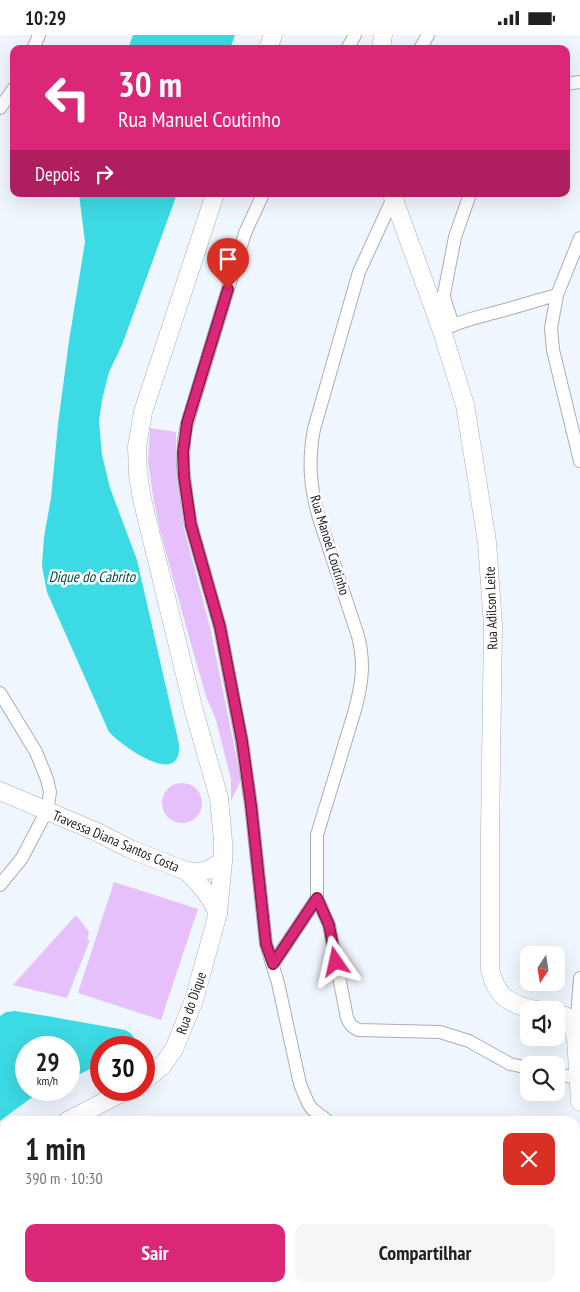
<!DOCTYPE html>
<html lang="pt">
<meta charset="utf-8">
<style>
body{margin:0;font-family:"PT Sans Narrow",sans-serif;background:#f6f6f6;color:#202124;height:100vh;display:flex;flex-direction:column;font-size:19px;white-space:nowrap}
*{box-sizing:border-box;margin:0}
p{font-size:16px;color:#757577}
.icon{flex:none;width:28px;height:28px;fill:none;stroke:currentColor;stroke-width:2;stroke-linecap:round;stroke-linejoin:round}
.map{position:relative;flex:1;overflow:hidden}
.side{position:absolute;left:0px;top:1081px;width:580px;height:176px;display:flex;flex-direction:column;background:#fff;border-radius:15px 15px 0 0;box-shadow:0 5px 20px #0002}
.side>*{flex:none}
.hud{position:absolute;left:10px;top:10px;width:560px;height:152px;border-radius:10px;box-shadow:0 5px 20px #0002;background:#db2777;color:#fff;overflow:hidden}
.needle{width:32px;rotate:192deg}
.fabs{position:absolute;left:520px;top:911px;display:grid;gap:10px}
.fabs a{display:grid;place-items:center;width:45px;height:45px;border-radius:10px;background:#fff;box-shadow:0 5px 20px #0002;font-size:25px}
.speed{position:absolute;left:15px;top:1001px;display:flex;gap:10px;font-size:25px;font-weight:700;text-align:center}
.speed>*{display:grid;place-content:center;width:65px;height:65px;border-radius:50%;background:#fff;box-shadow:0 5px 20px #0002;line-height:1}
.speed small{font-size:12px;font-weight:400}
.speed .limit{border:8px solid #d22;background:#fff;color:#111}
.pin{position:absolute;display:grid;place-items:center;width:42px;height:42px;color:#fff;margin:-51px -21px;border-radius:50% 50% 50% 0;rotate:-45deg;box-shadow:0 0 5px #0007}
.pin .icon{rotate:45deg}
.me{position:absolute;width:55px;margin:-28px;rotate:349deg;stroke-linejoin:round;filter:drop-shadow(0 0 4px #0008)}
.turn{display:flex;align-items:center;gap:18px;height:105px;padding:0 25px;font-size:22px}
.turn .icon{width:65px;height:65px;stroke-width:2.5}
.turn b{display:block;font-size:35px;line-height:42px}
.then{display:flex;align-items:center;height:48px;padding:0 25px;background:#0003;gap:10px;font-size:19px}
.round{display:grid;place-items:center;flex:none;width:52px;height:52px;border-radius:10px;background:#f6f6f6}
.summary{display:flex;align-items:center;justify-content:space-between;height:85px;padding:0 25px}
h1{font-size:30px;font-weight:700;line-height:38px}
.cta{display:flex;gap:10px;margin-top:auto;padding:10px 25px}
.cta a{flex:1;height:58px;border-radius:10px;background:#db2777;color:#fff;font-size:20px;font-weight:700;line-height:58px;text-align:center}
.cta a+a{background:#f6f6f6;color:#202124}
.status{display:flex;justify-content:space-between;align-items:center;height:35px;padding:0 25px;background:#fff;direction:ltr}
.status svg{height:14px;fill:currentColor}
.map>svg:first-child{display:block}
.green{fill:#e5c0fb}
.water{fill:#3cdae4}
.lines{fill:none;stroke-linecap:round;stroke-linejoin:round}
.street-casing{stroke:#a8aeb8;stroke-width:14}
.secondary-casing{stroke:#a8aeb8;stroke-width:19}
.street{stroke:#fff;stroke-width:12}
.secondary{stroke:#fff;stroke-width:18}
.route-casing{stroke:#8e194d;stroke-width:12}
.route{stroke:#db2777;stroke-width:9}
.labels{text-anchor:middle;stroke-width:5;stroke-linejoin:round;paint-order:stroke}
.street-label{font-size:14px;fill:#1c1e22;stroke:#fff}
.water-label{font-size:15px;font-style:italic;fill:#034a4e;stroke:#fff}
</style>
<div class="status"><b>10:29</b><svg viewBox="0 0 49 12"><path d="M0 12V9h3v3zM5 12V6h3v6zM10 12V3h3v9zM15 12V0h3v12zM26 1h20v11H26zM47 4h2v5h-2z"/></svg></div>
<div class="map">
<svg width="580" height="1257" viewBox="0 0 580 1257">
<rect width="100%" height="100%" fill="#f0f6fe"/>
<g class="green">
<polygon points="150,393 176,397 176,430 179,462 184,494 210,592 241,745 231,766 231,744 216,685 206,661 187,595 160,495 153,461 148,426"/>
<circle cx="182" cy="768" r="20"/>
<polygon points="114,847 198,874 161,985 78,958"/>
<polygon points="76,880 89,897 87,905 90,905 67,963 13,950"/>
<polygon points="320,1252 428,1252 428,1253 427,1257 319,1257"/>
</g>
<g class="water">
<polygon points="133,0 235,0 230,14 128,14"/>
<path d="M79 159H177L122 310 109 337 102 365 99 386 102 420 110 453 137 525 179 709C182 755 122 711 109 697L47 557 42 531 44 502 51 463 58 389 69 306 85 207Z"/>
<path d="M15 976 47 981 125 995C133 999 138 1004 132 1012H101V1028L69 1045V1012H26V1055H48L31 1063 0 1086V981L6 977Z"/>
</g>
<g class="lines">
<g class="street-casing">
<g id="street">
<polyline points="33,14 39,0"/>
<polyline points="347,14 355,0"/>
<polyline points="420,14 428,0"/>
<polyline points="566,49 580,47"/>
<polyline points="0,73 14,53"/>
<polyline points="263,159 245,198 187,389 184,404 183,430 187,466 191,490 220,592 242,707 251,770 266,909 278,948 300,1049 308,1068 312,1074 328,1086"/>
<path d="M393 163 359 237 314 394C308 426 310 452 319 483L358 601C365 628 362 648 355 675L317 800V863L329 890 347 983C350 990 352 992 359 995L440 997 469 1006 510 1029 529 1033"/>
<polyline points="580,203 557,260 551,293 553,315 580,426"/>
<polyline points="453,290 445,266 444,259 455,202 470,159"/>
<path d="M445 294C462 285 479 282 497 277 517 272 537 265 557 260"/>
<polyline points="0,658 36,717 47,744 50,757 48,770 45,779 22,823 0,850"/>
<polyline points="273,929 317,863"/>
<polyline points="576,995 580,943"/>
<polyline points="556,1039 578,1043"/>
<polyline points="0,1225 5,1220"/>
<polyline points="575,1233 580,1232"/>
</g>
</g>
<g class="secondary-casing">
<g id="secondary">
<polyline points="268,14 273,0"/>
<polyline points="381,14 383,0"/>
<path d="M392 159 442 296 465 370 487 507 493 590 490 800V934C496 962 510 970 537 975"/>
<polyline points="0,756 97,797 130,814 186,836 199,837 208,835 223,826"/>
<path d="M186 836C200 848 210 861 218 878"/>
<polyline points="556,979 565,981 571,985 576,1003 580,1067"/>
<polyline points="144,1046 162,1031 174,1014 194,965 218,878 223,826 223,806 219,763 194,676 142,464 138,439 137,412 143,377 215,159"/>
<polyline points="67,1086 127,1055"/>
<polyline points="0,1129 5,1125"/>
<polyline points="575,1218 580,1209"/>
<polyline points="530,1257 537,1252"/>
</g>
</g>
<use href="#street" class="street"/>
<use href="#secondary" class="secondary"/>
</g>
<g class="lines">
<g class="route-casing">
<polyline id="route" points="228,254 187,388 183,417 184,442 191,490 220,592 242,706 251,770 266,909 273,929 317,863 329,890 336,927"/>
</g>
<use href="#route" class="route"/>
</g>
<g class="labels">
<g class="street-label">
<text transform="translate(330 510) rotate(73)" y="5">Rua Manoel Coutinho</text>
<text transform="translate(491 573) rotate(-92)" y="5">Rua Adilson Leite</text>
<text transform="translate(116 806) rotate(23)" y="5">Travessa Diana Santos Costa</text>
<text transform="translate(191 968) rotate(-71)" y="5">Rua do Dique</text>
</g>
<g class="water-label">
<text x="92" y="547">Dique do Cabrito</text>
</g>
</g>
</svg>
<div class="fabs">
<a><svg class="needle" viewBox="-14 -14 28 28"><path d="M0-13l5 13h-10z" fill="#e53935"/><path d="M0 13l5-13h-10z" fill="#757577"/></svg></a>
<a><svg class="icon" aria-label="sound" viewBox="0 0 24 24"><path d="M4 9h4l5-4v14l-5-4H4zM17 9q2 3 0 6"/></svg></a>
<a><svg class="icon" aria-label="search" viewBox="0 0 24 24"><circle cx="10" cy="10" r="6"/><path d="M15 15l6 6"/></svg></a>
</div>
<div class="speed"><div>29<small>km/h</small></div><div class="limit">30</div></div>
<div class="pin" style="left:228px;top:254px;background:#d93025"><svg class="icon" aria-label="arrive" viewBox="0 0 24 24"><path d="M6 21V4h12l-3 4 3 4H6"/></svg></div>
<svg class="me" style="left:336px;top:927px" viewBox="-20 -20 40 40"><path d="M0-17L14 15 0 8-14 15z" fill="#db2777" stroke="#fff" stroke-width="4"/></svg>
<div class="hud">
<div class="turn"><svg class="icon" aria-label="left" viewBox="0 0 24 24"><path d="M17 20v-9H6M10 6l-5 5 5 5"/></svg><div><b>30 m</b>Rua Manuel Coutinho</div></div>
<div class="then">Depois<svg class="icon" aria-label="right" viewBox="0 0 24 24"><path d="M7 20v-9h11M14 6l5 5-5 5"/></svg></div>
</div>
<section class="side">
<div class="summary"><div><h1>1 min</h1><p>390 m · 10:30</p></div><a class="round" style="background:#d93025;color:#fff"><svg class="icon" aria-label="close" viewBox="0 0 24 24"><path d="M6 6l12 12M18 6L6 18"/></svg></a></div>
<div class="cta"><a>Sair</a><a>Compartilhar</a></div>
</section>
</div>
